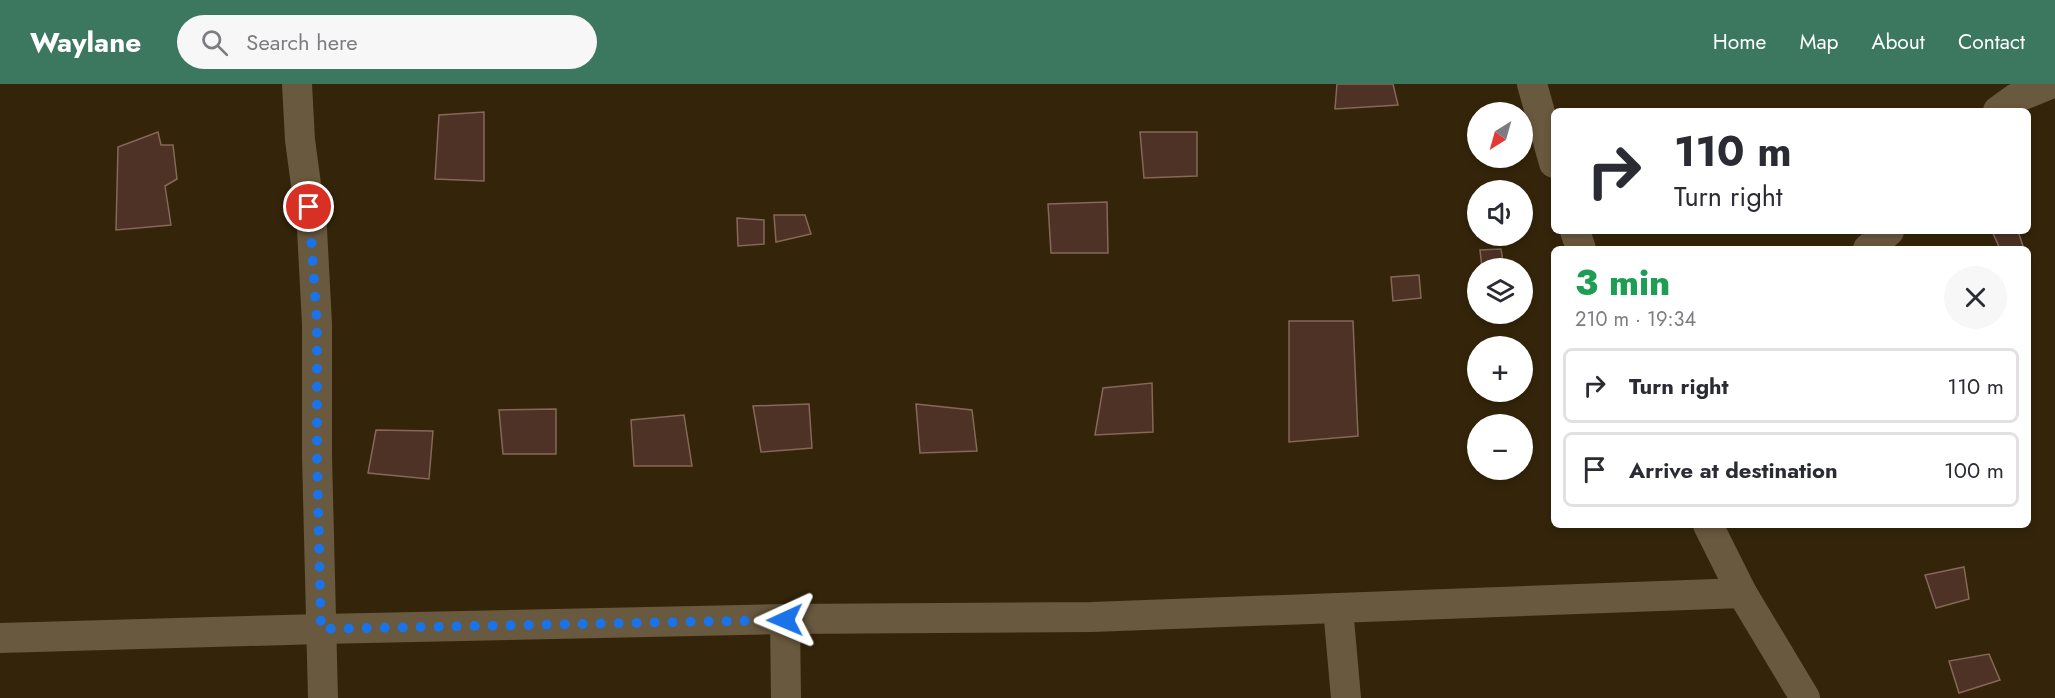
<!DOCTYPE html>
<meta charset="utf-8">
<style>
body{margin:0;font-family:Jost,sans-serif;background:#f7f7f7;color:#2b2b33;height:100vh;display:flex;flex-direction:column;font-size:22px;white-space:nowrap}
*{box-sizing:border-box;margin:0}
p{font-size:20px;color:#7c7c81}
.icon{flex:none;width:33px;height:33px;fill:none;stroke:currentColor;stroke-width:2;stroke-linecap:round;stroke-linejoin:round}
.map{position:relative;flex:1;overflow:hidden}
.sheet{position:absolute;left:1551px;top:162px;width:480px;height:282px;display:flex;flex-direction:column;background:#fff;border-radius:9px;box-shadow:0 3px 9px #0003}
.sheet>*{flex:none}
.banner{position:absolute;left:1551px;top:24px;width:480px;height:126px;border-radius:9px;box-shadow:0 3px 9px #0003;background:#fff;color:#2b2b33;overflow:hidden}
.needle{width:39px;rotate:217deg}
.controls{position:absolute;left:1467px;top:18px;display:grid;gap:12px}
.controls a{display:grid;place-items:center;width:66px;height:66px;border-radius:50%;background:#fff;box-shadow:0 3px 9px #0003;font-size:30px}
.pin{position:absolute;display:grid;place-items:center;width:51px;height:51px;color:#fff;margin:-26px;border:3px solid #fff;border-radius:50%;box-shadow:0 2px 6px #0007}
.me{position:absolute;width:66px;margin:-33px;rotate:269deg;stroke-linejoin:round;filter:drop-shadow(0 0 4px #0008)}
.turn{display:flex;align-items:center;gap:21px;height:126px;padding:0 24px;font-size:27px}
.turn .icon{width:78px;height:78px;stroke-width:2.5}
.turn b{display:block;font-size:42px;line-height:51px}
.round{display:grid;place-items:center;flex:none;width:63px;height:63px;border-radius:32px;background:#f7f7f7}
.head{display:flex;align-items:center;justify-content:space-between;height:102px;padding:0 24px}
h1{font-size:36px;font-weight:800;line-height:45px;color:#1e9e55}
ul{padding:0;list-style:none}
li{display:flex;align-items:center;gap:18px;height:75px;margin:0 12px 9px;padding:0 12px;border:3px solid #e1e1e2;border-radius:9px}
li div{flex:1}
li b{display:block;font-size:22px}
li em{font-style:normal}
header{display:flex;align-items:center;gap:36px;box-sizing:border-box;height:84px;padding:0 30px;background:#3c7760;color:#fff}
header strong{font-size:28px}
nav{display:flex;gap:33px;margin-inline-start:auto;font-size:21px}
.search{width:420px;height:54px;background:#f7f7f7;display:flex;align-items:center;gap:15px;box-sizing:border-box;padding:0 21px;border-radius:33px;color:#7c7c81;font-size:22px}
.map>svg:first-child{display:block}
.building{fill:#4d3225;stroke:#866758;stroke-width:1.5}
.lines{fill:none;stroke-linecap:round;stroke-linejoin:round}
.minor{stroke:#69593e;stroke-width:30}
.route{stroke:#1a73e8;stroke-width:10;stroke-dasharray:0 18}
</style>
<header>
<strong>Waylane</strong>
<div class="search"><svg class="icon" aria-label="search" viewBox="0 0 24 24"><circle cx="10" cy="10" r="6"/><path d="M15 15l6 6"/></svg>Search here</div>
<nav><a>Home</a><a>Map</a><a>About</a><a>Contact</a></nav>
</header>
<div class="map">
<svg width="2055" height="614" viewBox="0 0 2055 614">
<rect width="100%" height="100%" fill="#34250a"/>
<g class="building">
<polygon points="1337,0 1393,0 1398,21 1335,25"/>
<polygon points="484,28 484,97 435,95 439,31"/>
<polygon points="158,48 161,61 173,61 177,95 165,102 171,141 116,146 118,63"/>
<polygon points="1140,48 1197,48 1197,92 1144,94"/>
<polygon points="1107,118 1108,169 1051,169 1048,120"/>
<polygon points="774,131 805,131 811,150 776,158"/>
<polygon points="737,134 764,136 764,160 738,162"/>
<polygon points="1992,147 2018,147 2024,165 2000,165"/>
<polygon points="1501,165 1504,184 1482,184 1480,166"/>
<polygon points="1419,191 1421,214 1393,217 1391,193"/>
<polygon points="1289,237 1353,237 1358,352 1289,358"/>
<polygon points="1152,299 1153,348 1095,351 1103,304"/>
<polygon points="809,320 812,364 761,368 753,322"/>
<polygon points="916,320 972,326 977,367 920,369"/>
<polygon points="556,325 556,370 503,370 499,326"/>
<polygon points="684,331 692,382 634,382 631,336"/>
<polygon points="376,346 433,347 429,395 368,389"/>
<polygon points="1964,483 1969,515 1936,524 1925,491"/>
<polygon points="1989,570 2000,596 1959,609 1949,577"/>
</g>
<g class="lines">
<g class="minor">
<polyline points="297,0 300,56 312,145 317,240 317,372 323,614"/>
<polyline points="1532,0 1554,79"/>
<polyline points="1998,27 2016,14 2050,0"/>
<polyline points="1575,147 1581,165"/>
<polyline points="1868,165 1889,147"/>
<polyline points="1708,441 1742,509 1805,614"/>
<polyline points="1338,524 1346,614"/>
<polyline points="785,535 786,614"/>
<polyline points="0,554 321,545 785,535 1092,533 1742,509"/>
</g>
</g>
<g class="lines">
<polyline class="route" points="309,123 317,240 317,372 321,545 785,536"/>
</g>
</svg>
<div class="controls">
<a><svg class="needle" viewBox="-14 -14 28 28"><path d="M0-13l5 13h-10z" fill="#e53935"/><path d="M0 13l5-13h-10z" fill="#7c7c81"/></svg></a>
<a><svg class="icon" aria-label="sound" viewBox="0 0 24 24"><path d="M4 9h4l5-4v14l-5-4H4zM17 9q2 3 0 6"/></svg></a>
<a><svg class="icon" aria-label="layers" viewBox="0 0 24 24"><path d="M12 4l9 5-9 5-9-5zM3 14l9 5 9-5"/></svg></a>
<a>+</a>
<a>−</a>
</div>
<div class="pin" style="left:309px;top:123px;background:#d93025"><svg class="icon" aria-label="arrive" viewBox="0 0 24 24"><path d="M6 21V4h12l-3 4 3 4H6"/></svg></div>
<svg class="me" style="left:785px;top:536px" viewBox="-20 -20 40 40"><path d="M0-17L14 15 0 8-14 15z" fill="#1a73e8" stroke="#fff" stroke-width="4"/></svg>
<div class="banner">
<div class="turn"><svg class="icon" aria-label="right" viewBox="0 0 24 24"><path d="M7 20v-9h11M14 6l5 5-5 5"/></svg><div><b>110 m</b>Turn right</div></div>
</div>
<section class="sheet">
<div class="head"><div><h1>3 min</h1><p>210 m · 19:34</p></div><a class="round"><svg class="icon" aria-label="close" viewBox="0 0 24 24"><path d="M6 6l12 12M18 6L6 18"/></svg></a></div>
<ul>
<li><svg class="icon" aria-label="right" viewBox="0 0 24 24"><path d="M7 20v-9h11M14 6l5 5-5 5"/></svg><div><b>Turn right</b></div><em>110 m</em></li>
<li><svg class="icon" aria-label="arrive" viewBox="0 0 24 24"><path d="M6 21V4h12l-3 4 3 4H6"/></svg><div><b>Arrive at destination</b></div><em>100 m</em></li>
</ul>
</section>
</div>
